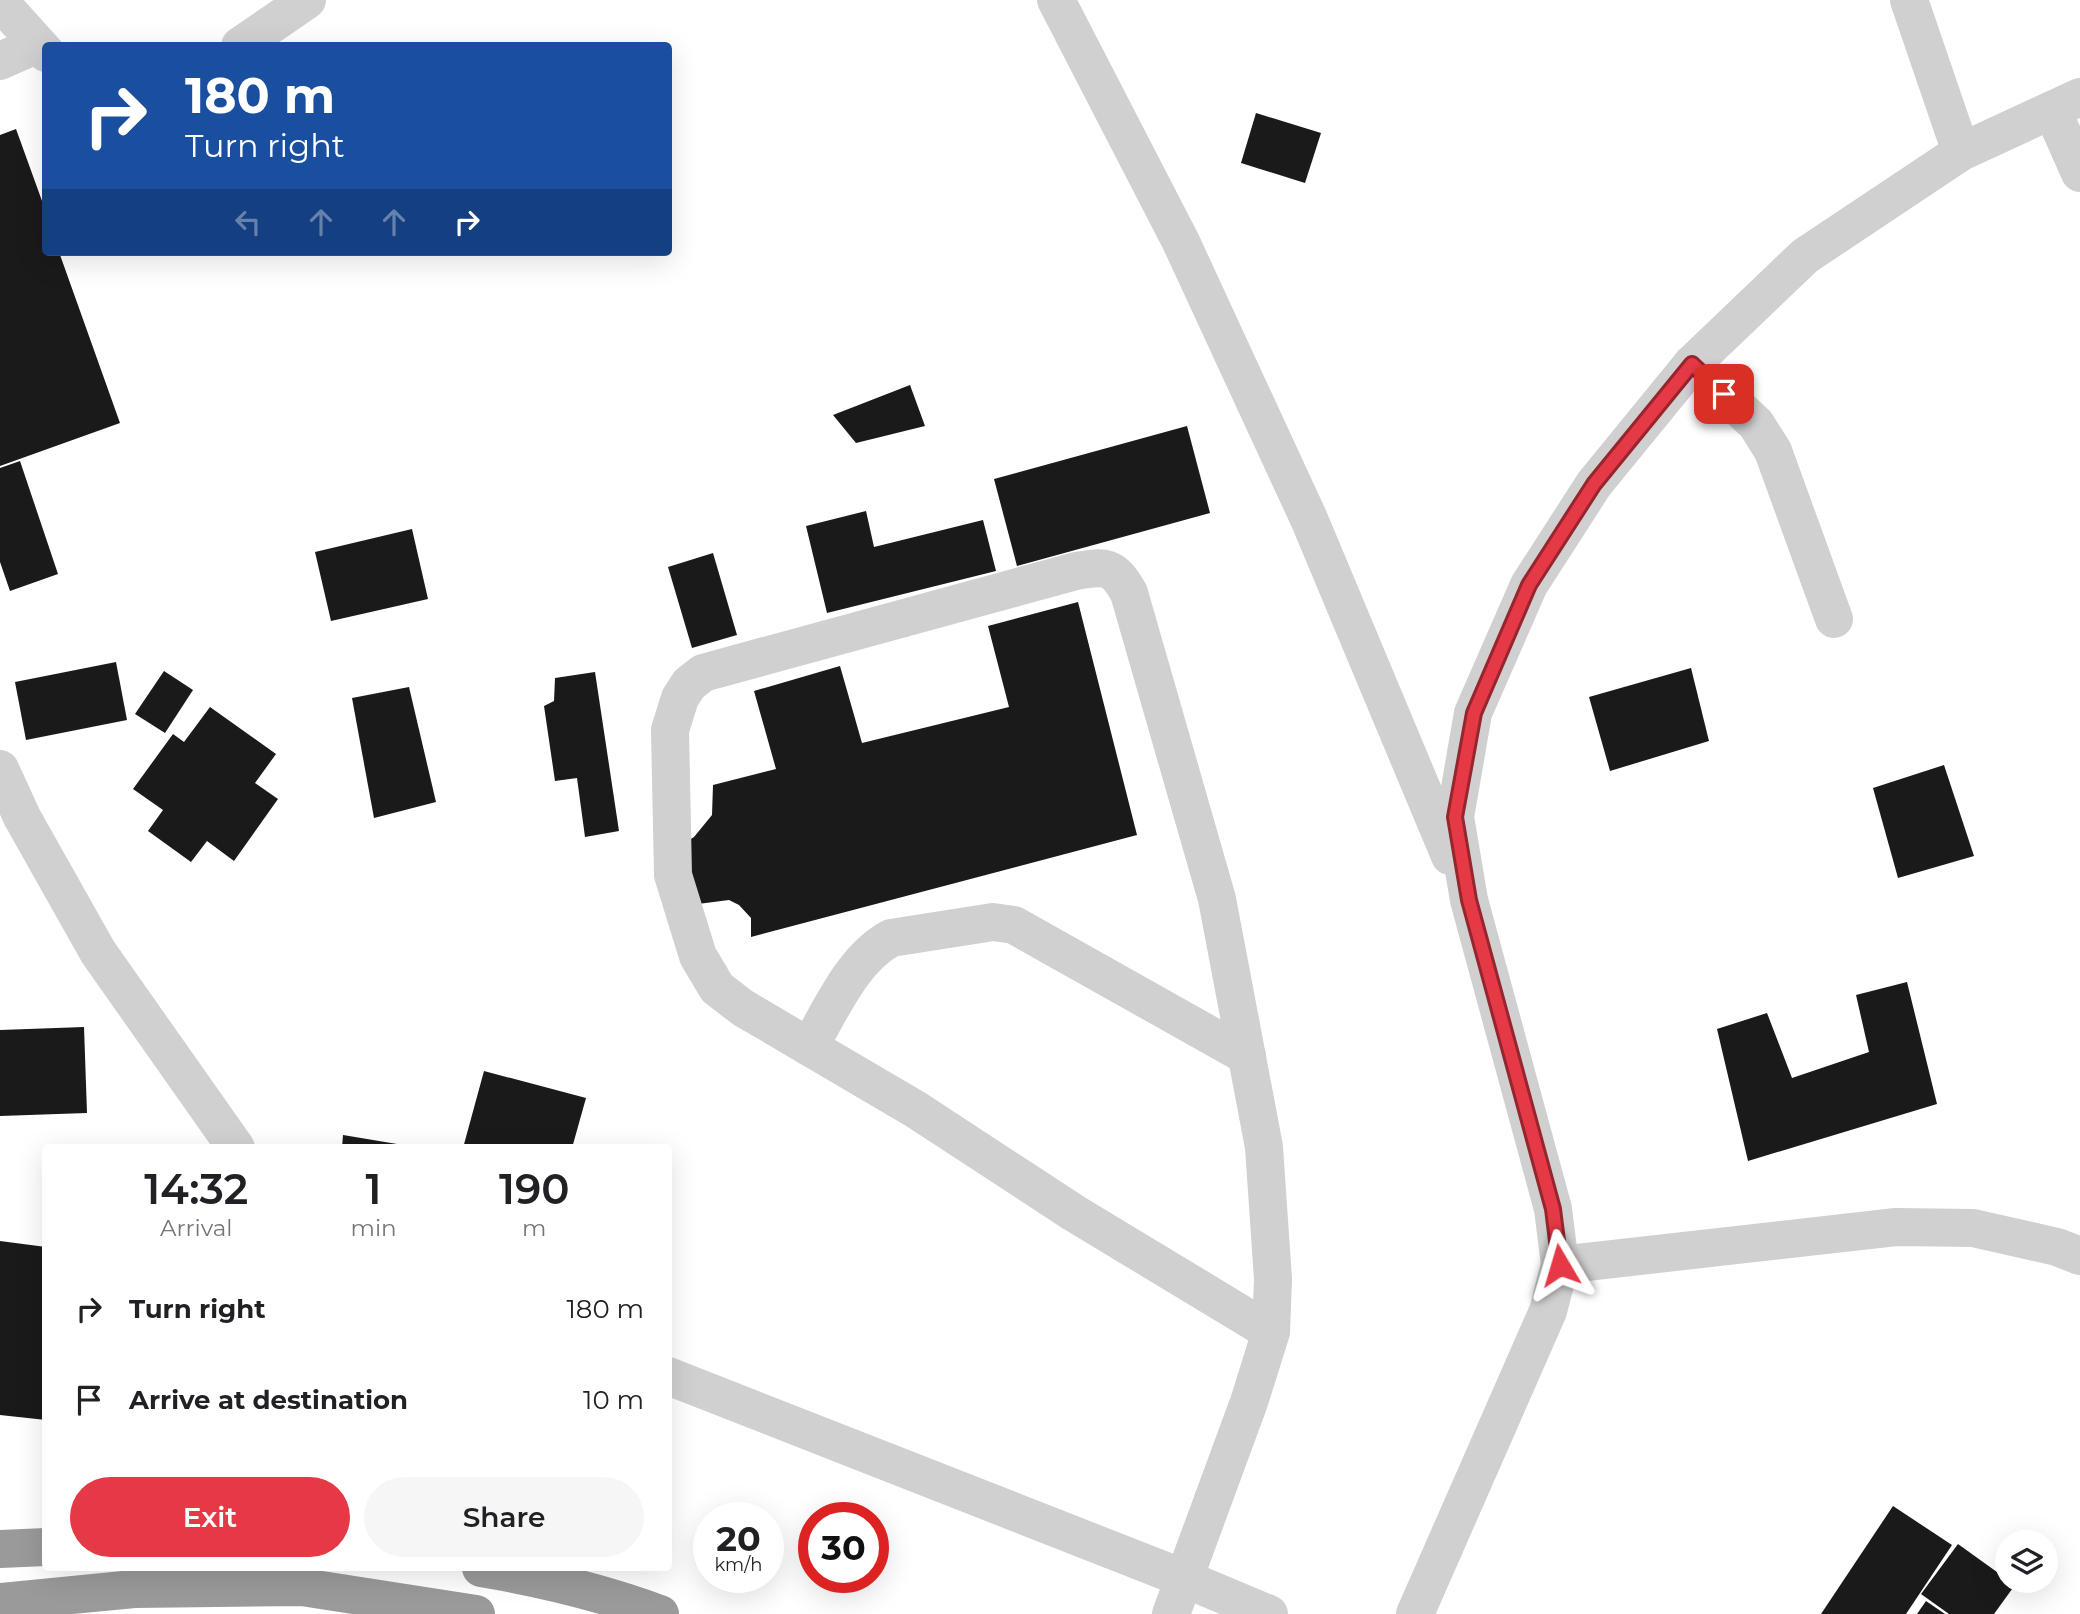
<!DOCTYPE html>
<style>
body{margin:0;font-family:Montserrat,sans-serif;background:#f6f6f6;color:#202124;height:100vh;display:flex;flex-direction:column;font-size:26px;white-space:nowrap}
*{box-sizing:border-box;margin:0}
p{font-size:23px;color:#757577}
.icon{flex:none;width:38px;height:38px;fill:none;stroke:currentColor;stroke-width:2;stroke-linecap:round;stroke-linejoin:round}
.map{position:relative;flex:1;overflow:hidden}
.panel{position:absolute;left:42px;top:1144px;width:630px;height:427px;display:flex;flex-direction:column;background:#fff;border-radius:7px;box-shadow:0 7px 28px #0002}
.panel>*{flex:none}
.banner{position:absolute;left:42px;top:42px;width:630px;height:214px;border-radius:7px;box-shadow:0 7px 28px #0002;background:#1a4fa0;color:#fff;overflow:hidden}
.tools{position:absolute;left:1995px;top:1530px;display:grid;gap:14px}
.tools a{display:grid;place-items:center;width:63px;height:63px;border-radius:50%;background:#fff;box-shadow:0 7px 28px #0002;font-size:35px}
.speed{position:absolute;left:693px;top:1502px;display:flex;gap:14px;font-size:35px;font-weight:700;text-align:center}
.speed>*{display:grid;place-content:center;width:91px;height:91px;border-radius:50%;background:#fff;box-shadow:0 7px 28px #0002;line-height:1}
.speed small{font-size:18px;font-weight:400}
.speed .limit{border:10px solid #d22;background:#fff;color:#111}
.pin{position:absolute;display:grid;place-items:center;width:60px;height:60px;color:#fff;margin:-30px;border-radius:14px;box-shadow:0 4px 10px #0006}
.me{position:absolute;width:77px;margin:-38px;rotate:353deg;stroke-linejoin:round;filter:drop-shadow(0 0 5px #0008)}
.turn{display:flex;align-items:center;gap:24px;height:147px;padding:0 28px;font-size:32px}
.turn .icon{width:91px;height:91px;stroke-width:2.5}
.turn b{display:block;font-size:49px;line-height:60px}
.lanes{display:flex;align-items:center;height:66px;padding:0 28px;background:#0003;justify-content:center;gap:35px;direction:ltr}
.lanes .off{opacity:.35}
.eta{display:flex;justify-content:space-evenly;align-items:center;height:119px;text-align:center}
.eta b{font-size:42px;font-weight:600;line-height:49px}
.action{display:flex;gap:14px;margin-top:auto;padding:14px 28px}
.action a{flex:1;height:80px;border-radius:42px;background:#e63946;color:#fff;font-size:28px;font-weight:600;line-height:80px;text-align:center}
.action a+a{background:#f6f6f6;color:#202124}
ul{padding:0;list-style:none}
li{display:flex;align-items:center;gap:21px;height:91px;padding:0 28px}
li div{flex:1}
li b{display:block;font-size:26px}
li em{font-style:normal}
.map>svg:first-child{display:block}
.building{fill:#1a1a1a}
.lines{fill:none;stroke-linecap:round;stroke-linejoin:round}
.minor{stroke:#d0d0d0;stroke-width:38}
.highway{stroke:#9a9a9a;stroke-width:38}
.route-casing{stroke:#96252e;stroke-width:18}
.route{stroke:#e63946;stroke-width:12}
</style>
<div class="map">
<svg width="2080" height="1614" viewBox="0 0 2080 1614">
<rect width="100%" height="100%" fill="#fff"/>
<g class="building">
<polygon points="1256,113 1321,133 1305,183 1241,163"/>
<polygon points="16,129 46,212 46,252 59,252 120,423 0,466 0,135"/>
<polygon points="910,385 925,426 856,443 833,415"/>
<polygon points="1187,426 1210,513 1017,566 994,479"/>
<polygon points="20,461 58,574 10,591 0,562 0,468"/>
<polygon points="866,511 874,547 983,520 996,571 827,613 806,526"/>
<polygon points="412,529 428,599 331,621 315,552"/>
<polygon points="713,553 737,635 692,648 668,567"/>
<polygon points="1078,602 1137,835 751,937 751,918 739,905 729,900 698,904 679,846 694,837 712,815 713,785 776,769 754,691 840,666 862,743 1009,707 988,626"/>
<polygon points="116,662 127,720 26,740 15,682"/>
<polygon points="1691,668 1709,741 1610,771 1589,697"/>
<polygon points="164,671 193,690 165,733 135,714"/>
<polygon points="595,672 619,831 585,837 577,778 555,781 544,706 554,701 555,678"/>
<polygon points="409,687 436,802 374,818 352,698"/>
<polygon points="210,707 276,754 255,783 278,799 234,861 207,841 191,862 148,831 163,810 133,789 173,734 184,742"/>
<polygon points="1944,765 1974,856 1898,878 1873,788"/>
<polygon points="1907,982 1937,1104 1748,1161 1717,1029 1767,1013 1792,1078 1869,1052 1856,995"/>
<polygon points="84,1027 87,1113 0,1116 0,1030"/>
<polygon points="484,1071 586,1098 572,1148 463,1148"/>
<polygon points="343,1135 397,1144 397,1148 342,1148"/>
<polygon points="0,1241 46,1247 46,1420 0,1415"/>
<polygon points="1893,1506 1952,1545 1906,1614 1821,1614"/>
<polygon points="1958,1544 2015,1585 1994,1614 1949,1614 1921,1594"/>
<polygon points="1926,1601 1945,1614 1917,1614"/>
</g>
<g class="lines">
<g class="minor">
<polyline points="1056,0 1181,242 1309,519 1450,856"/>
<polyline points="1909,0 1961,152"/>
<polyline points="0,2 46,53"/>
<polyline points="240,46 307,0"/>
<polyline points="0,61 36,45"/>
<polyline points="2052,110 2080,173"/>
<polyline points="1692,364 1756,424 1773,451 1834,619"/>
<polyline points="0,769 22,817 98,952 236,1148"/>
<path d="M809 1047C831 1010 852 959 891 938L993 922 1014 925 1247 1056"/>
<polyline points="1560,1265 1896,1227 1973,1228 2057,1247 2080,1256"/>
<polyline points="668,1376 1183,1578 1269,1614"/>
<path d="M1171 1614 1249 1402 1271 1332 1273 1279 1264 1147 1217 899 1129 593C1113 565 1106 566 1076 571L703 673 689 684 680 698 670 730 673 875 698 956 717 988 743 1008 915 1109 1074 1213 1271 1332"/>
<polyline points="1415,1614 1548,1311 1560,1265 1553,1209 1469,900 1455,817 1473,713 1529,585 1594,484 1692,364 1805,256 1961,152 2080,97"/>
</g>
<g class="highway">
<polyline points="0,1549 46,1547"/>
<path d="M481 1568C541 1578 603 1593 660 1614"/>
<polyline points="0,1602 134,1589 302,1587 476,1614"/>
</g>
</g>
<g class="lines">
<g class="route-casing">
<polyline id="route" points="1560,1265 1553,1209 1469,900 1455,817 1474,713 1529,585 1594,484 1692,364 1724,394"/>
</g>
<use href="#route" class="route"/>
</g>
</svg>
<div class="tools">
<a><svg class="icon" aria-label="layers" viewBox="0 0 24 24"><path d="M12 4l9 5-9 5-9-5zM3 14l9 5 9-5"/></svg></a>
</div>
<div class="speed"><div>20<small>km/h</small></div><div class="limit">30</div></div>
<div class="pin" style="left:1724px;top:394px;background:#d93025"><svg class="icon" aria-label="arrive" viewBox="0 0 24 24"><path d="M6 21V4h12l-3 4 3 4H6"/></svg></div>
<svg class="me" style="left:1560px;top:1265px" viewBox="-20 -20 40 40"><path d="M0-17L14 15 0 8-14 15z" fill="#e63946" stroke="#fff" stroke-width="4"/></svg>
<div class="banner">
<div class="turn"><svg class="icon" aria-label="right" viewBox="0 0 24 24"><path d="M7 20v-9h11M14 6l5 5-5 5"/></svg><div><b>180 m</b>Turn right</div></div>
<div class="lanes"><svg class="icon off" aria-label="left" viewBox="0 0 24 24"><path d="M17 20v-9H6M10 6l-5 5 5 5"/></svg><svg class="icon off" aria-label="ahead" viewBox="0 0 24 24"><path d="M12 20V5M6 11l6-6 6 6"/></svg><svg class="icon off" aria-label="ahead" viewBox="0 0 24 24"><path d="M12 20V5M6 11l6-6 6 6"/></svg><svg class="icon" aria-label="right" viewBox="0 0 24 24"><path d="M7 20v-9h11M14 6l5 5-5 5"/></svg></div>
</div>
<section class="panel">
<div class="eta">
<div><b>14:32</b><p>Arrival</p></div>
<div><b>1</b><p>min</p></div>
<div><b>190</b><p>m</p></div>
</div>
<ul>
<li><svg class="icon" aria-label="right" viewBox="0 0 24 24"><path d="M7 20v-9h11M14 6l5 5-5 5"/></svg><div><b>Turn right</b></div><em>180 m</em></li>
<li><svg class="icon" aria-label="arrive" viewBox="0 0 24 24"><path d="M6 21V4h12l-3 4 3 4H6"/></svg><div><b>Arrive at destination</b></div><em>10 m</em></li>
</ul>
<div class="action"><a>Exit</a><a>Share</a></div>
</section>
</div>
